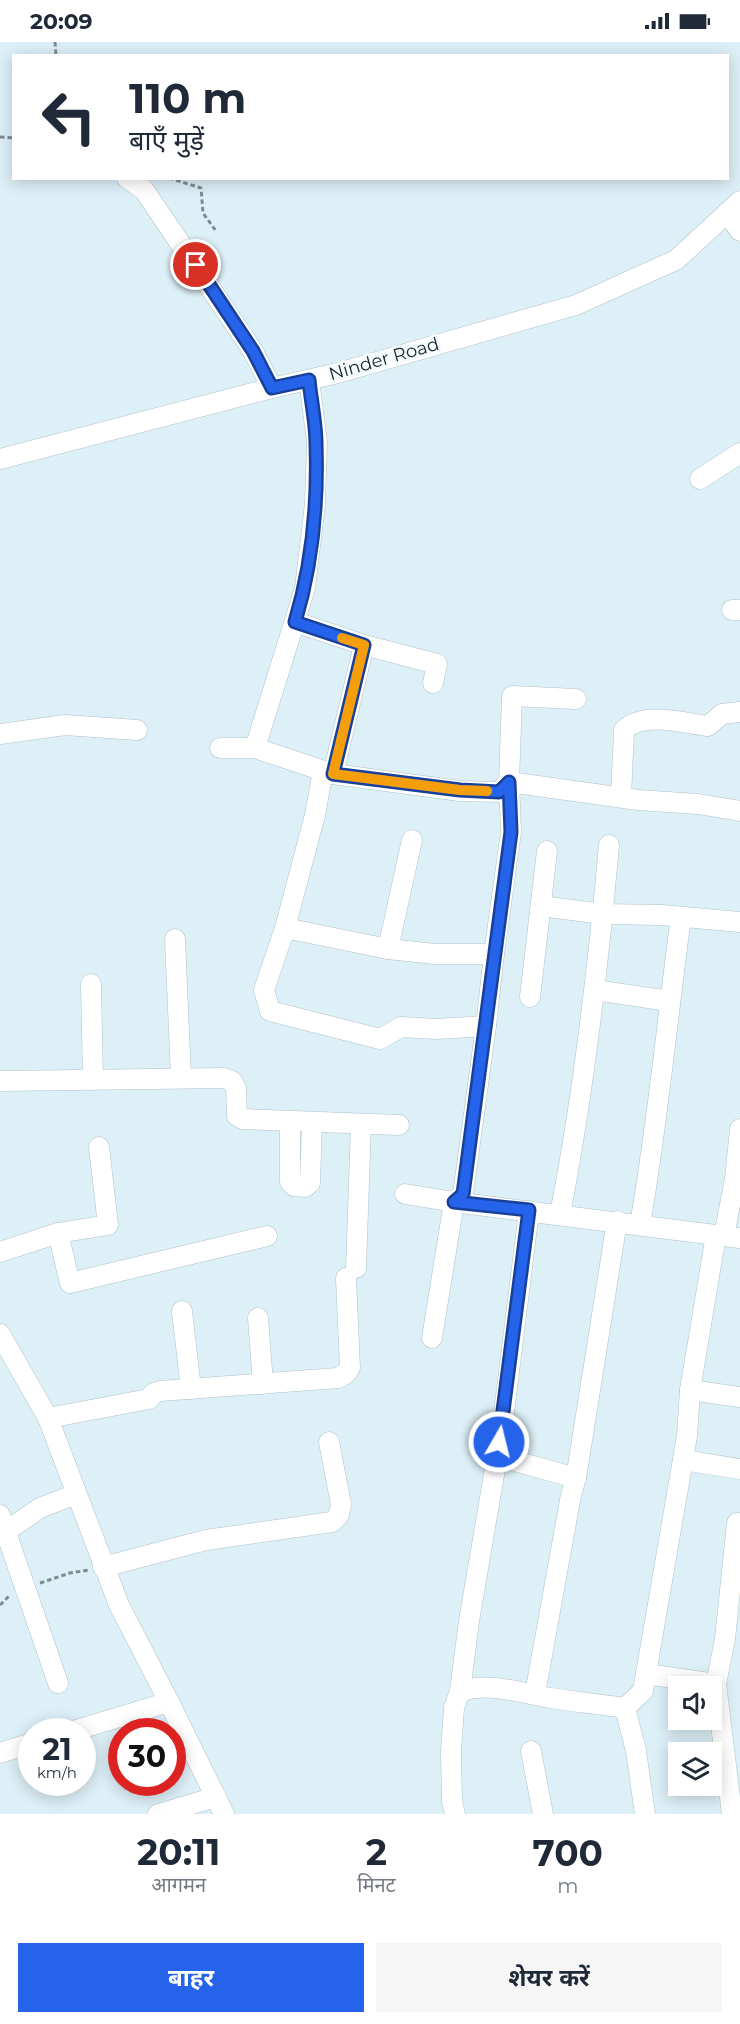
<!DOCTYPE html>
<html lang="hi">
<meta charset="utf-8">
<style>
body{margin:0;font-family:Montserrat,"Noto Sans Devanagari",sans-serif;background:#f6f6f7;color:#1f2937;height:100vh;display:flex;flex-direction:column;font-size:22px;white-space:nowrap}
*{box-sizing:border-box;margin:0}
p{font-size:20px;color:#747a83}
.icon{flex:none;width:33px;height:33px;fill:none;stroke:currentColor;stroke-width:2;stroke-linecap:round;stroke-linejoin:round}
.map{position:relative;height:1772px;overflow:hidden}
.side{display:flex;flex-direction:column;background:#fff;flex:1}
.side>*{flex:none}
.guide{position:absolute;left:12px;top:12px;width:717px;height:126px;border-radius:0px;box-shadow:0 3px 15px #0003;background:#fff;color:#1f2937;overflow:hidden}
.fabs{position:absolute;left:668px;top:1634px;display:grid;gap:12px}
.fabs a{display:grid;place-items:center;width:54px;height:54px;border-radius:0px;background:#fff;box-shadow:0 3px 15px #0003;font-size:30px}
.speed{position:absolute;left:18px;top:1676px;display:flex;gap:12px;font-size:30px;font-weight:700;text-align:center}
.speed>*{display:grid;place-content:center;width:78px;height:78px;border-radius:50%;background:#fff;box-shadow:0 3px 15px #0003;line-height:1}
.speed small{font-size:15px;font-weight:400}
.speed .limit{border:9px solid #d22;background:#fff;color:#111}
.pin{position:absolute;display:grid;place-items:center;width:51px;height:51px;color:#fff;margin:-26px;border:3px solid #fff;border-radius:50%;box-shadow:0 2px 6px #0007}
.me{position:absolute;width:66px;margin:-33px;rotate:8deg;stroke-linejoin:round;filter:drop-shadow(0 0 4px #0008)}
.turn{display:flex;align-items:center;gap:21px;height:126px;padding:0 18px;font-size:27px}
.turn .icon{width:78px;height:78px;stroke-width:2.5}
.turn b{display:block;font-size:42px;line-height:51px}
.eta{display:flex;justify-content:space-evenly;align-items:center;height:102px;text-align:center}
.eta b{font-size:36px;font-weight:700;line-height:42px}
.cta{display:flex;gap:12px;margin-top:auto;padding:12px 18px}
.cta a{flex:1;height:69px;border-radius:0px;background:#2563eb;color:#fff;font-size:24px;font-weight:700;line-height:69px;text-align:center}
.cta a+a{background:#f6f6f7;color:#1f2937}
.status{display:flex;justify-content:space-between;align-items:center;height:42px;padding:0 30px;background:#fff;direction:ltr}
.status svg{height:16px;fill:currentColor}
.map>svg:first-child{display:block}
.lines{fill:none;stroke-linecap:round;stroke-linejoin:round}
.minor-casing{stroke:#b0c2c9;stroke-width:21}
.path{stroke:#7f8b91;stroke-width:3;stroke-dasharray:4.5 3;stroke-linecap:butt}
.minor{stroke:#fff;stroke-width:20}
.route-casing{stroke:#184099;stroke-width:15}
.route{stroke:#2563eb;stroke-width:10}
.slow{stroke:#f59e0b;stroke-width:10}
.labels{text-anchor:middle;stroke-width:6;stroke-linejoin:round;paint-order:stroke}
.street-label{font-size:18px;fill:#22292c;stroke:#f3fbfd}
</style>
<div class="status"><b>20:09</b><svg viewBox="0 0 49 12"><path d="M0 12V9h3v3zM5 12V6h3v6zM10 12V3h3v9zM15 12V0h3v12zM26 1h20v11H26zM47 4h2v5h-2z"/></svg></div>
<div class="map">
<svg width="740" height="1772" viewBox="0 0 740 1772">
<rect width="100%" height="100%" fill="#ddeff7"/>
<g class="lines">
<g class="minor-casing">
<g id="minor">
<polyline points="127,136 144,148 253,309 272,346"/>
<polyline points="727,171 740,189"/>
<polyline points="0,417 272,346 338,331 576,263 676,218 740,159"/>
<polyline points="700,437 740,411"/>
<polyline points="732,568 740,568"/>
<polyline points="364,603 437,622 433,641"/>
<polyline points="0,692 65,683 137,688"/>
<polyline points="220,706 255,706 333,732 364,603 295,580"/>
<polyline points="255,706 305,546 315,462 317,400 309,338"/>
<polyline points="323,729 315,773 285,886 264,948 270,969 380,997 401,985 436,987 486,984"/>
<polyline points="333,732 460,749 499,750 509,740 512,654 576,657"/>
<path d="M621 755 624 688C644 669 683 681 708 684L722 672 740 670"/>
<polyline points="541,864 603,872 662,873 740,880"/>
<polyline points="285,886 388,907 435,912 494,912 486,984 463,1152 454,1160 432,1296"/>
<polyline points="175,897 181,1036"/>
<polyline points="388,907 412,798"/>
<polyline points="494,912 511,790 509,740 638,758 698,762 740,769"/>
<polyline points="91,942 93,1038"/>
<polyline points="595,948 669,959"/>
<polyline points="530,955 547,809"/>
<polyline points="0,1039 224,1036 232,1039 236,1046 237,1074 243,1077 399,1083"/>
<polyline points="290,1080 290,1140 294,1144 305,1145 310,1141 312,1080"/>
<polyline points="405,1152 454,1160 740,1196"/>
<path d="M560 1172C584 1050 598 927 609 803"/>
<path d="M640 1182C658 1080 667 978 681 875"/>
<polyline points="58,1191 70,1241 267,1194"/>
<polyline points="724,1194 735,1137 740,1087"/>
<polyline points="0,1210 58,1191 108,1183 99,1105"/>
<polyline points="356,1226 361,1082"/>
<polyline points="182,1269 191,1347"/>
<polyline points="258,1276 263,1342"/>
<polyline points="0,1292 48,1376 119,1563 169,1660 224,1772"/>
<polyline points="690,1348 740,1355"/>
<polyline points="48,1376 149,1357 154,1351 160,1349 338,1336 345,1332 350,1326 346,1236"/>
<polyline points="497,1414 576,1436"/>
<polyline points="683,1418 740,1427"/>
<polyline points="0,1473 58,1641"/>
<polyline points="5,1490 40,1466 76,1452"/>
<polyline points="103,1525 206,1498 332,1480 339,1473 341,1462 329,1400"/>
<polyline points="646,1632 716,1642 725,1597 737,1481"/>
<polyline points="716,1642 732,1772"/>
<path d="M460 1649C492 1640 519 1651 551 1656 575 1660 600 1662 625 1666"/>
<polyline points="535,1652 571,1453 576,1436 617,1179"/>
<polyline points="625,1666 643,1649 687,1394 690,1348 716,1193"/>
<polyline points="625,1666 636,1709 645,1772"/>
<polyline points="73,1689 169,1660"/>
<polyline points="531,1709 543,1772"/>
<polyline points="0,1711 32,1701"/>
<polyline points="158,1772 216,1755"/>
<polyline points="455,1772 452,1759 451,1709 454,1666 460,1649 469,1579 502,1386 529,1169"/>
</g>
</g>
<g class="path">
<polyline points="55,0 56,14"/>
<polyline points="0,95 14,96"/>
<polyline points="169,136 201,146 203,171 216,189"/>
<polyline points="40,1541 70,1531 89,1528"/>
<polyline points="0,1563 9,1554"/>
</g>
<use href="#minor" class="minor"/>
</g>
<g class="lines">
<g class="route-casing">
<path id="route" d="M196 223 253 309 272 346 309 338C311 359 316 381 316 402 318 461 312 523 295 580L364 603 333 732 460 748 499 750 509 740 511 790 463 1152 454 1160 529 1168 499 1400"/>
</g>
<use href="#route" class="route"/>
<polyline class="slow" points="342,596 364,603 333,732 460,748 487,749"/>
</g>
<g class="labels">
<g class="street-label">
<text transform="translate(384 317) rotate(-16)" y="6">Ninder Road</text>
</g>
</g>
</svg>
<div class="fabs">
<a><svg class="icon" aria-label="sound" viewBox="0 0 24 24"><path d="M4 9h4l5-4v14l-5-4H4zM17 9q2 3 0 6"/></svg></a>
<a><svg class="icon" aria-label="layers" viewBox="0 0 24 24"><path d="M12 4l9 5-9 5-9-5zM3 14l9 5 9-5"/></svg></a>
</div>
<div class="speed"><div>21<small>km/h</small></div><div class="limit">30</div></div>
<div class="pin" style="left:196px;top:223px;background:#d93025"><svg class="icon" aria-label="arrive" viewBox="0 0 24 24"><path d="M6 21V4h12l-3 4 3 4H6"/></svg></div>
<svg class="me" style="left:499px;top:1400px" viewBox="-20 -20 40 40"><circle r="17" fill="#2563eb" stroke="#fff" stroke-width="3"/><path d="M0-11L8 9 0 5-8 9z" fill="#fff"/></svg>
<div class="guide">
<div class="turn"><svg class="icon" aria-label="left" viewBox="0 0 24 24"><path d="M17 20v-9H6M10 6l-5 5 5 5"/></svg><div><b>110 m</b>बाएँ मुड़ें</div></div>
</div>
</div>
<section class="side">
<div class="eta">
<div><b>20:11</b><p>आगमन</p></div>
<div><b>2</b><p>मिनट</p></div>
<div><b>700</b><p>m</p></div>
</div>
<div class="cta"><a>बाहर</a><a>शेयर करें</a></div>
</section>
